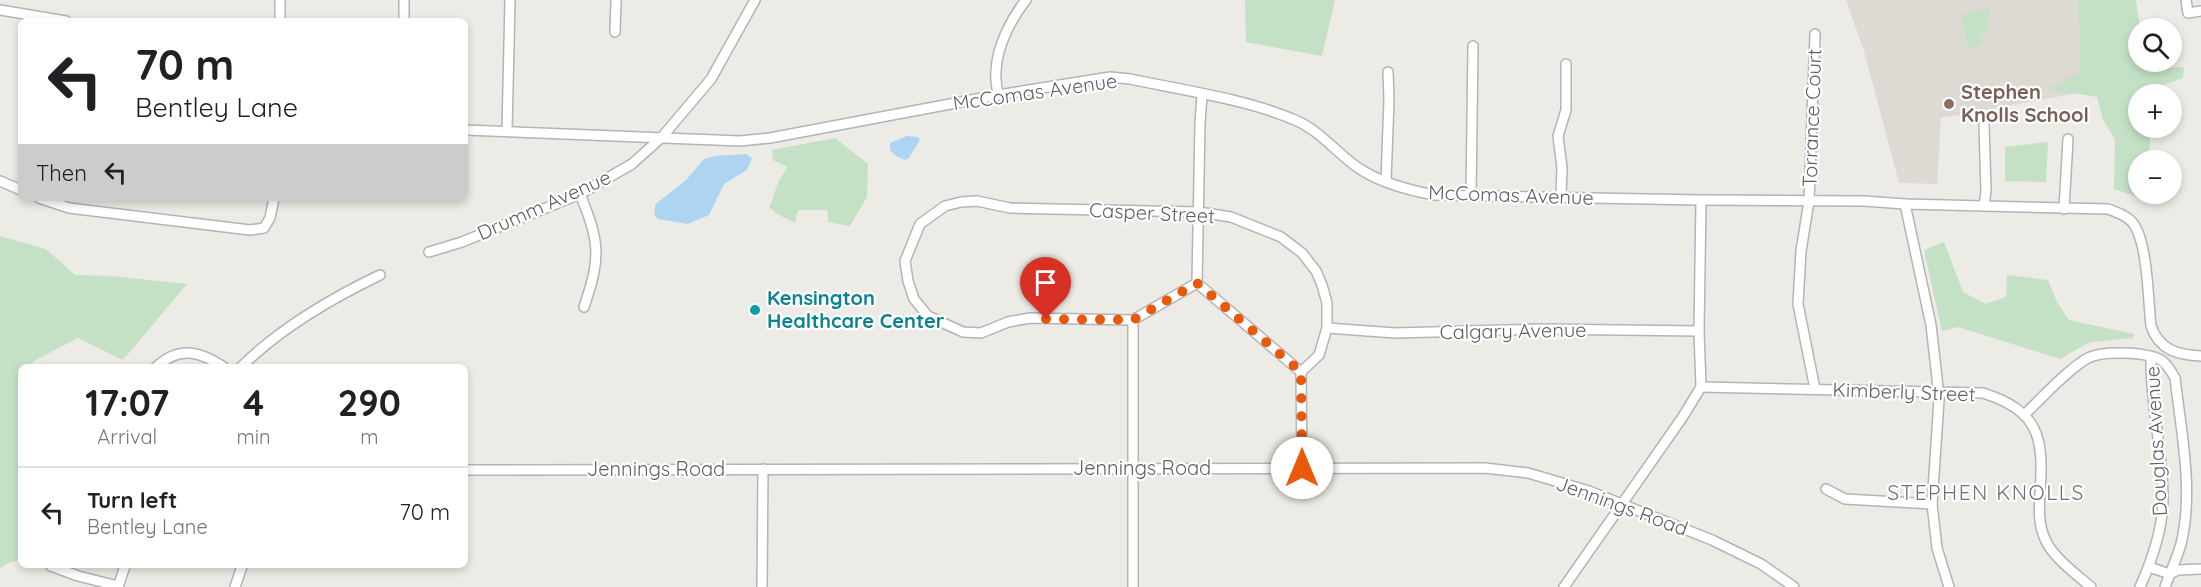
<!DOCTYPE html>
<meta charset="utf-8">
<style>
body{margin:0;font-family:Quicksand,sans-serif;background:#f6f6f6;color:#202124;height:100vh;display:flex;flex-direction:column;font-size:22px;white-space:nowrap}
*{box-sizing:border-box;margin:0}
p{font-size:20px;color:#757577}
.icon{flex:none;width:33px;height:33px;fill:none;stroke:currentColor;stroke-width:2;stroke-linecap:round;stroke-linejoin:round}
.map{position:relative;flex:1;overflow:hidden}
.sheet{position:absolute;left:18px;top:364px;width:450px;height:204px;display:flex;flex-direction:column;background:#fff;border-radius:9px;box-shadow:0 3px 9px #0003}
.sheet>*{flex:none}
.guide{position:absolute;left:18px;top:18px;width:450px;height:183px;border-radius:9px;box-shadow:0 3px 9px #0003;background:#fff;color:#202124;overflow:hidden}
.buttons{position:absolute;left:2128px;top:18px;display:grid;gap:12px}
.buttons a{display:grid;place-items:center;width:54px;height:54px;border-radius:50%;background:#fff;box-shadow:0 3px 9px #0003;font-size:30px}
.pin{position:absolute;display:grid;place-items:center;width:51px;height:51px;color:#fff;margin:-62px -26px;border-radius:50% 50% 50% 0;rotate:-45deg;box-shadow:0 0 6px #0007}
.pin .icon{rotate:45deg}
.me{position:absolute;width:66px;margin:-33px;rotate:0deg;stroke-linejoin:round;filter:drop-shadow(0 0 4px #0008)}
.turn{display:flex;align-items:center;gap:21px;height:126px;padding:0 18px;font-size:27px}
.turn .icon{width:78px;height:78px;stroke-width:2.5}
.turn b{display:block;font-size:42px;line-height:51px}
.then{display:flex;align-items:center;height:57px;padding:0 18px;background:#0003;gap:12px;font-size:22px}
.eta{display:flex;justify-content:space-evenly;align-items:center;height:102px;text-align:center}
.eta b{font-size:36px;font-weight:700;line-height:42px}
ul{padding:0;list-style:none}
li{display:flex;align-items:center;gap:18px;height:90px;padding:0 18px;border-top:2px solid #e0e0e0}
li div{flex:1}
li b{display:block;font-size:22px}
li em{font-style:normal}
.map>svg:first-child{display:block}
.education{fill:#dddad3}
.green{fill:#c4e1c5}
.water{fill:#aed4f4}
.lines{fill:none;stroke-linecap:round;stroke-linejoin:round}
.minor-casing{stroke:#b2b4b8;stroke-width:12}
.minor{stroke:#fff;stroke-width:9}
.route{stroke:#ea580c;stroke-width:10;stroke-dasharray:0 18}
.education-dot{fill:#8d6e63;stroke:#fff;stroke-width:2}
.culture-dot{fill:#0f9aa8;stroke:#fff;stroke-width:2}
.labels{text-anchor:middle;stroke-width:4.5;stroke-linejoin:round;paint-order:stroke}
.street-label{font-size:20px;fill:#5d5f63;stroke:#fff}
.education-label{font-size:20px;font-weight:bold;fill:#785e54;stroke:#fff;text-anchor:start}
.culture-label{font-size:20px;font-weight:bold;fill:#0d838f;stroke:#fff;text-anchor:start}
.neighbourhood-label{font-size:21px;letter-spacing:1.5px;fill:#6e7175;stroke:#fff}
</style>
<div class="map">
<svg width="2201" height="587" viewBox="0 0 2201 587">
<rect width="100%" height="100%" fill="#edebe5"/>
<polygon class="education" points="1846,0 2085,0 2100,89 1941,118 1937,184 1899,183 1864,51"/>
<g class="green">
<polygon points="1245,0 1335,0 1322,56 1246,42"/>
<polygon points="2078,0 2136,0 2140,28 2139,62 2144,62 2145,69 2184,67 2183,78 2155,88 2154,94 2139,94 2139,128 2150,128 2151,130 2148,160 2139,160 2139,194 2154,194 2150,201 2114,189 2115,139 2103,120 2097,97 2048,89 2081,71"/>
<polygon points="1988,8 1991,19 1988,20 1989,27 1985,28 1986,33 1980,35 1982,45 1968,48 1961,17 1965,13"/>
<path d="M835 138 868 164 867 197 850 226 828 222 827 210H798L795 223 777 214 769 207C773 200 774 193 777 186 779 179 784 174 787 167L773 160 772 150Z"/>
<polygon points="2048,142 2046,182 2005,181 2005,147"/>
<path d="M0 236 46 249 75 275 111 276 187 284 123 360 78 338 32 362 36 367 21 368V505C15 524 21 540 21 559L6 564 0 569Z"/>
<polygon points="1944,242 1963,292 1986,304 2006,297 2007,275 2048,280 2057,302 2069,320 2134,334 2133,338 2090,342 2060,359 1958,327 1942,331 1924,250"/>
</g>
<g class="water">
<polygon points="907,136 918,137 920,140 909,158 905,160 896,156 890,150 890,143"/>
<path d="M746 154 752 158 747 170 724 184 709 215 688 224 658 219C653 214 654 210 656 204L687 179 704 159 716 156Z"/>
</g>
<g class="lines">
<g class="minor-casing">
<g id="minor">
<polyline points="2186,0 2188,13 2201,11"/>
<polyline points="0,10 66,21"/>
<polyline points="280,21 280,0"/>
<polyline points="404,21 404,0"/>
<polyline points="615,32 616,0"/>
<path d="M998 95C997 87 995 78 996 71 997 46 1011 19 1026 0"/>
<path d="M465 130 740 141 770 138 998 95 1110 77 1130 79C1182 90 1246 99 1295 120 1319 130 1336 152 1357 167 1378 182 1408 190 1434 195L1701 200 1864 201 1905 204 2108 209C2116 212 2126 215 2132 222 2148 240 2148 301 2151 326 2159 350 2178 355 2201 356"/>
<polyline points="507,131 510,0"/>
<polyline points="0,181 21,190"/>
<polyline points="1386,181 1389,100 1388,72"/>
<path d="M580 194C600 243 601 257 584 307"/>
<polyline points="1471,195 1473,46"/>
<polyline points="1561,196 1562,168 1558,136 1566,110 1566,64"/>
<polyline points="39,198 69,208 250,230 264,228 270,218 274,198"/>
<polyline points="1905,204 1931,325 1937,378 1939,400 1932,504 1937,548 1949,587"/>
<polyline points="1984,206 1986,191 1984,125"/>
<polyline points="2064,209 2068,139"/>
<polyline points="429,252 462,242 580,194 632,164 662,137 711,79 755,0"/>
<polyline points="1197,283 1133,320 1030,318 1008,322 981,333 963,332 928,316 914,299 908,281 905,261 920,224 945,206 961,202 977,201 1010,208 1199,212 1231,217 1281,237 1302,253 1316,271 1322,285 1327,303 1327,328 1319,355 1301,372"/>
<polyline points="1197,283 1301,372 1302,468"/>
<polyline points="1197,283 1200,123 1202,95"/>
<polyline points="1133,320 1133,587"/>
<polyline points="1327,328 1395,333 1540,329 1699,331"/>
<path d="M155 368C179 345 200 351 225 368"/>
<path d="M240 368C279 329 330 299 380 275"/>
<path d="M1701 387 1983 393C2039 411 2044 437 2040 492 2039 509 2038 525 2046 541 2053 557 2077 575 2091 587"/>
<polyline points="1815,389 1798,304 1801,251 1809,201 1815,34"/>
<path d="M2025 414C2042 398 2068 369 2088 358 2102 350 2147 352 2161 360 2168 365 2171 371 2175 378 2181 431 2194 491 2181 544 2177 558 2170 573 2165 587"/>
<polyline points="465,470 1485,468 1528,473 1589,491 1712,540 1761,564 1794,587"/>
<polyline points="1826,489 1845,499 1932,504"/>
<polyline points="51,566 78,576 118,586"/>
<polyline points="2149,567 2170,574 2178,570 2201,569"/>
<polyline points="118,587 125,566"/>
<polyline points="235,587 242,566"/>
<polyline points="762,587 763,469"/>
<polyline points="1564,587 1682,418 1701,387 1699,331 1701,200"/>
<path d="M2140 587C2152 560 2163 529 2163 499 2163 451 2150 404 2151 357"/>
</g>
</g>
<use href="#minor" class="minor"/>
</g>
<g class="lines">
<polyline class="route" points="1046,319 1133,320 1197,283 1301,372 1302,468"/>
</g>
<circle class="education-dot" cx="1949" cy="104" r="6"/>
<circle class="culture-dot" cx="755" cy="310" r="6"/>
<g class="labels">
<g class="street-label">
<text transform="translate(1035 92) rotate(-8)" y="7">McComas Avenue</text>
<text transform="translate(1812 118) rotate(-88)" y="7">Torrance Court</text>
<text transform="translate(1511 195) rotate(2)" y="7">McComas Avenue</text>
<text transform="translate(544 205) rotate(-24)" y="7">Drumm Avenue</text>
<text transform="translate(1152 213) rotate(3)" y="7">Casper Street</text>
<text transform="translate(1513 331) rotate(-1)" y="7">Calgary Avenue</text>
<text transform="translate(1904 392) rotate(2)" y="7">Kimberly Street</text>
<text transform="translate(2156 441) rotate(-93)" y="7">Douglas Avenue</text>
<text x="1142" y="475">Jennings Road</text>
<text x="656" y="476">Jennings Road</text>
<text transform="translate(1622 506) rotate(20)" y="7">Jennings Road</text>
</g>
<g class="education-label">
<text x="1961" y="99">Stephen<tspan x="1961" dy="23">Knolls School</tspan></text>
</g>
<g class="culture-label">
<text x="767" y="305">Kensington<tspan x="767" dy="23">Healthcare Center</tspan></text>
</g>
<g class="neighbourhood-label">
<text x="1986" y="500">STEPHEN KNOLLS</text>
</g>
</g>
</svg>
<div class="buttons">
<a><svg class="icon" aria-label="search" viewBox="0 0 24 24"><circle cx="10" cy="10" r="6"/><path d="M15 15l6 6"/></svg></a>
<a>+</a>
<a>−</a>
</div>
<div class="pin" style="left:1046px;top:319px;background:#d93025"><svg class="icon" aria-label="arrive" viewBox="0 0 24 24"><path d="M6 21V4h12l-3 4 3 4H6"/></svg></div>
<svg class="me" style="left:1302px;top:468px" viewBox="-20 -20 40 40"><circle r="19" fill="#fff"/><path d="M0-13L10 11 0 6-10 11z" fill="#ea580c"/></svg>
<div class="guide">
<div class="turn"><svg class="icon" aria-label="left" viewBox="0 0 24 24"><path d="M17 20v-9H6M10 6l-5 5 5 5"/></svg><div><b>70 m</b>Bentley Lane</div></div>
<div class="then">Then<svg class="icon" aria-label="left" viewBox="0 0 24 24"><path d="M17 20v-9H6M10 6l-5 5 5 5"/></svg></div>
</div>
<section class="sheet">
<div class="eta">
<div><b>17:07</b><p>Arrival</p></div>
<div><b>4</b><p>min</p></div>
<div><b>290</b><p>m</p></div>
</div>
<ul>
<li><svg class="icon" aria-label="left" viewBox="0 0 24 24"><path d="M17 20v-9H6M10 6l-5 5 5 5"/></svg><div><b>Turn left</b><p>Bentley Lane</p></div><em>70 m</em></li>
</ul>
</section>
</div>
